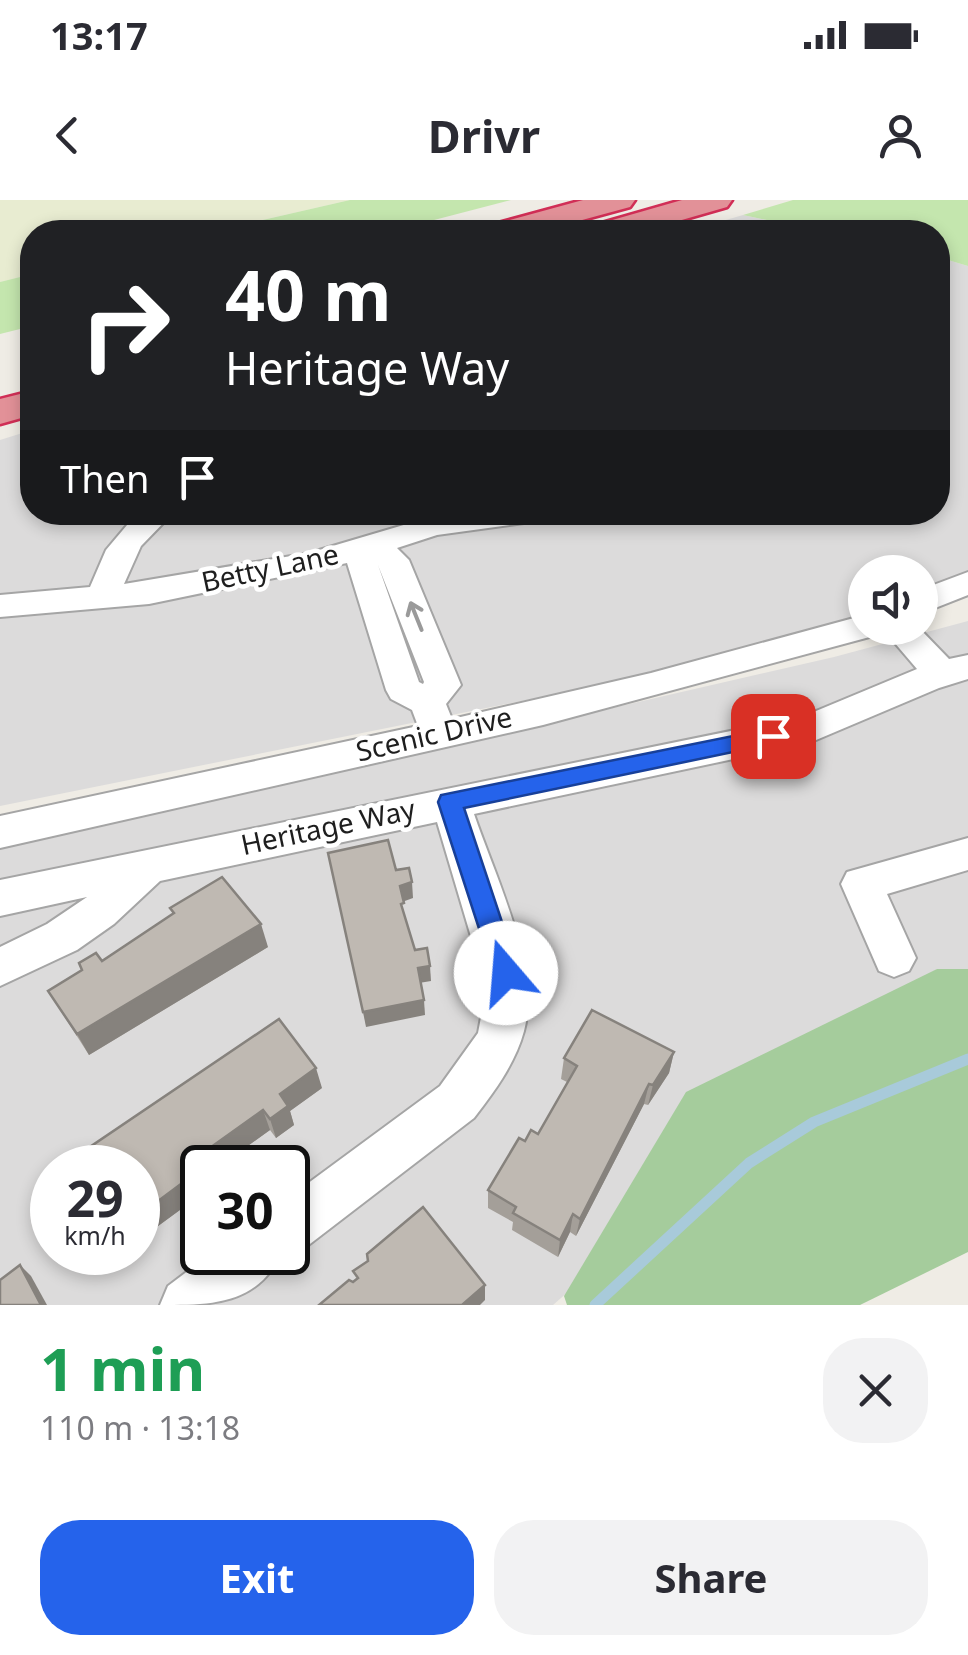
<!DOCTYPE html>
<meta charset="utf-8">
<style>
body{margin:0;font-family:"Noto Sans",sans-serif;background:#f2f2f3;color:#2b2b33;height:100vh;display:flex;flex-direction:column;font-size:38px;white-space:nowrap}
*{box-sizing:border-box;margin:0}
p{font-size:32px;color:#7c7c81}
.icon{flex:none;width:55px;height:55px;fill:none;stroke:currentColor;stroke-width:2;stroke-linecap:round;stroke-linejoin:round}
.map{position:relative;height:1105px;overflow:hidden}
.details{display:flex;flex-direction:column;background:#fff;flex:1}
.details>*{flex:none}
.banner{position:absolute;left:20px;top:20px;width:930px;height:305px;border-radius:40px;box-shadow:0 5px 15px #0003;background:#202124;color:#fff;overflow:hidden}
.fabs{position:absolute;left:848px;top:355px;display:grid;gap:20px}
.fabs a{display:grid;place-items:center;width:90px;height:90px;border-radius:50%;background:#fff;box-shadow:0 5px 15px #0003;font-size:50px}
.speed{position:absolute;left:30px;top:945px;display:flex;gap:20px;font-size:50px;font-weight:700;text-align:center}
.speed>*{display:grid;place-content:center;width:130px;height:130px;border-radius:50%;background:#fff;box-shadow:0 5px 15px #0003;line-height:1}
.speed small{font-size:25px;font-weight:400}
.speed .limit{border:5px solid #111;border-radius:15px;background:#fff;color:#111}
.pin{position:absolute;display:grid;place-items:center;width:85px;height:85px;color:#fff;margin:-42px;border-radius:20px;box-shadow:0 5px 15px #0006}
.me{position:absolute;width:110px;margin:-55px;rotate:342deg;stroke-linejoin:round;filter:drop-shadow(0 0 8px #0008)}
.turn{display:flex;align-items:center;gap:35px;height:210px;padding:0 40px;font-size:45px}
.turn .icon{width:130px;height:130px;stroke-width:2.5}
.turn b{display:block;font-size:70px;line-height:85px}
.then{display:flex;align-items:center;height:95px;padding:0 40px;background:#0003;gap:20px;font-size:38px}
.round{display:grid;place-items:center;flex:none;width:105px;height:105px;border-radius:40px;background:#f2f2f3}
.head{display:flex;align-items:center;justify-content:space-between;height:170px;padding:0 40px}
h1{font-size:60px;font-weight:700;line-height:75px;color:#1e9e55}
.cta{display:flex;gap:20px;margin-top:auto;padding:20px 40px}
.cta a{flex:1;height:115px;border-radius:40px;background:#2563eb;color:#fff;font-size:40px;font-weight:700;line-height:115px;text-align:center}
.cta a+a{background:#f2f2f3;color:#2b2b33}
.status{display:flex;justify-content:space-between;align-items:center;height:70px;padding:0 50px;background:#fff;direction:ltr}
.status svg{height:28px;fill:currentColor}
header{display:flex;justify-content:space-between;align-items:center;height:130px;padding:0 40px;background:#fff;font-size:45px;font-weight:700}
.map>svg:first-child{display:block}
.residential{fill:#dcdbdb;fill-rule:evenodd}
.farmland{fill:#e8ecd1}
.grass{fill:#c4e6ae}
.forest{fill:#a5cc9c}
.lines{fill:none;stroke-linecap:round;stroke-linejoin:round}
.stream{stroke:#a8cada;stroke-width:11}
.minor-casing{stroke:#a5a5a5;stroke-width:4}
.highway-casing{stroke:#d12e56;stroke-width:5}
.minor{fill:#fff;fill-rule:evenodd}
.highway{fill:#e29198;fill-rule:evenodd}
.wall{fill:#a49f99}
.shaded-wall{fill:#86827d}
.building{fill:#bfb9b2;stroke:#86827d;stroke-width:2.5}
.oneway{stroke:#9a9a9a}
.route{fill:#2563eb;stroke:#184099;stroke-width:2.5}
.labels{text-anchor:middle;stroke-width:9;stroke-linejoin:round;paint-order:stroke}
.street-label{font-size:28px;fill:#1e1e1e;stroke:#fff}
</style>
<div class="status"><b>13:17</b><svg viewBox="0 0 49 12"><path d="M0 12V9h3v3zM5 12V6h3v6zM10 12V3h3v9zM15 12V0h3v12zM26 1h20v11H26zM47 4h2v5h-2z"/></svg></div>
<header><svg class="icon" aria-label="back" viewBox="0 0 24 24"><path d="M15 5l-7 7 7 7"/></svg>Drivr<svg class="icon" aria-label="person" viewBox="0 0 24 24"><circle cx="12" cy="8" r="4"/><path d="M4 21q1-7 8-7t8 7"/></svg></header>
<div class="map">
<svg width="968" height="1105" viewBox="0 0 968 1105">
<rect width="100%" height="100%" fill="#efece5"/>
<g class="residential">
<polygon points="743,15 824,32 685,32"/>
<polygon points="938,57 968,66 968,371 920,395 920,372 865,372 865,423 834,438 0,606 0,240 32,230 32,312 938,312"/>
<path d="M968 421V769H937L553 1105H0V649L834 457ZM52 968H138V1052H52ZM202 968H288V1052H202Z"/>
</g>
<polygon class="farmland" points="0,0 350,0 211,32 32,32 32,74 0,82"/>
<g class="grass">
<polygon points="350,0 511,0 388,32 211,32"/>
<polygon points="793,0 968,0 968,66 938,57 938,32 824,32 743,15"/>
<polygon points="32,74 32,126 0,134 0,82"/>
</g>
<polygon class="forest" points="937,769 968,769 968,1052 860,1105 567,1105 564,1096 686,892"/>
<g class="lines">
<polyline class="stream" points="595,1105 749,963 814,922 968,859"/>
<g class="minor-casing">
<g id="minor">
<path d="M138 312H174L141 346 124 384 309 353 434 316 553 312 549 319 538 321 437 335 397 348 409 360 461 485 446 504 452 519 651 473 865 415V428H882L877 435 543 525 0 648V616L418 526 412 510 391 499 386 490 347 363 149 404 0 417V395L90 387 106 350ZM378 365 424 482 423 484 419 482Z"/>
<polygon points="968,372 968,395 920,414 920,390"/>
<path d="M882 428H919L949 459 968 455V479L939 488 809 543 474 614C494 674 541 768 524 831 515 864 494 892 474 918L306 1047 288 1055 283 1052H288V998L440 886 478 833 482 812 480 767 437 622 160 681 114 724 77 750 0 786V747L47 724 87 697 0 716V680L804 516 917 469Z"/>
<polygon points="968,638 968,670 887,694 916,758 909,771 894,777 879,771 841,684 847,672"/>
<path d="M213 1052H282C258 1105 212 1105 160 1105L168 1086Z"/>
</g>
</g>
<g class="highway-casing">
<g id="highway">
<polygon points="583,0 635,0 630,7 538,32 487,32 491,25"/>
<polygon points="682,0 732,0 727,7 640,32 591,32 595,25"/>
<polygon points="32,191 32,215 0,224 0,199"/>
</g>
</g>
<use href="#minor" class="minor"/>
<use href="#highway" class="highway"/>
</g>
<g class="wall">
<polygon points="170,708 268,747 89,855 48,791 82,770 102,761 173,714"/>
<polygon points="674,852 669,873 648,905 644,904 576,1036 570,1032 558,1057 512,1030 513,1022 488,1008 488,990 525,941 538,934 567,882 561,879 564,858"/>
<polygon points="322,888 290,911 294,925 276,938 270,930 193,985 199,996 139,1040 138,1038 138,968 94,968"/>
</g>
<g class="shaded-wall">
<polygon points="412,682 413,698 402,702 400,686"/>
<polygon points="261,724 268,747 89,855 77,834"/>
<polygon points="430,766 431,781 419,783 418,768"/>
<polygon points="424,800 425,815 366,827 363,812"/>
<polygon points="674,852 669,873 648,905 653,885"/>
<polygon points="316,868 322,888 290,911 294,925 276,938 270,919 280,894"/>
<polygon points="649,884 644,904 576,1036 580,1019"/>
<polygon points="263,910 270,930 217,968 202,968 202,978 193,985 199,996 139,1040 138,1016 183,967"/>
<polygon points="573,1014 570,1032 558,1057 560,1040"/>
<polygon points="20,1065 31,1076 47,1105 41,1105"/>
<polygon points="485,1085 485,1100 480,1105 462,1105"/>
</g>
<g class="building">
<polygon points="388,640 396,670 409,668 412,682 400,686 404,703 401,704 415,750 427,748 430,766 418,768 424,800 363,812 328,653"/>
<polygon points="222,677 261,724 77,834 48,791 82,770 79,763 96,753 102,761 174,713 170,708"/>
<polygon points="592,810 674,852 653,885 649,884 580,1019 573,1014 560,1040 513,1013 516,1007 488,990 519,938 525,941 531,930 538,934 577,866 564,858"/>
<polygon points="279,819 316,868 280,894 288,906 270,919 263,910 183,967 189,978 138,1016 138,968 94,968 84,951"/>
<polygon points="423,1007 485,1085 462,1105 319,1105 349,1080 353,1082 358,1078 353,1071 368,1061 367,1054"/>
<polygon points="20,1065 41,1105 0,1105 0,1080"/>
</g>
<defs><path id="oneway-shaft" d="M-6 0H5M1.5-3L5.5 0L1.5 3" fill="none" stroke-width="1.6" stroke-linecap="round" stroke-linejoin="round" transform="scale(2.5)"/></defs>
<use class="oneway" href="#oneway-shaft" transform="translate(416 416) rotate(-112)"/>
<polygon class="route" points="773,528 781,530 784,536 781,542 464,608 519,773 515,781 506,785 496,781 438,602 441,595"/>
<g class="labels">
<g class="street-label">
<text transform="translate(270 368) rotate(-12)" y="10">Betty Lane</text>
<text transform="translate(434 534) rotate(-13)" y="10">Scenic Drive</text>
<text transform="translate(328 627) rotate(-12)" y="10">Heritage Way</text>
</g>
</g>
</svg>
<div class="fabs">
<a><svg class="icon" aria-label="sound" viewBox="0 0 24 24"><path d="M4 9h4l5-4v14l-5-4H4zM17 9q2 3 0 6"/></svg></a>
</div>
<div class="speed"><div>29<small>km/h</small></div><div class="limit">30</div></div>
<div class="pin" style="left:773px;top:536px;background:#d93025"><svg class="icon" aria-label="arrive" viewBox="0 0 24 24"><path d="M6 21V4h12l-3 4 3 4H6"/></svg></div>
<svg class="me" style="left:506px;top:773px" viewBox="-20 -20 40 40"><circle r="19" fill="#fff"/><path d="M0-13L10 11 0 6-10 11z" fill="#2563eb"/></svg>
<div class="banner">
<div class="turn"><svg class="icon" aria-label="right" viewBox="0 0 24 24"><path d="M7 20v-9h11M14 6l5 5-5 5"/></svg><div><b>40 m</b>Heritage Way</div></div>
<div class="then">Then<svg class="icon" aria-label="arrive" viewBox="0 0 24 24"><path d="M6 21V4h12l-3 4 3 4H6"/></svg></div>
</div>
</div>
<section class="details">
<div class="head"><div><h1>1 min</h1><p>110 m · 13:18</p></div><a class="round"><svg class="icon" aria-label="close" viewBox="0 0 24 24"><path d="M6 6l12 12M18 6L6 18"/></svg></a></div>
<div class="cta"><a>Exit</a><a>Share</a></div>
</section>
